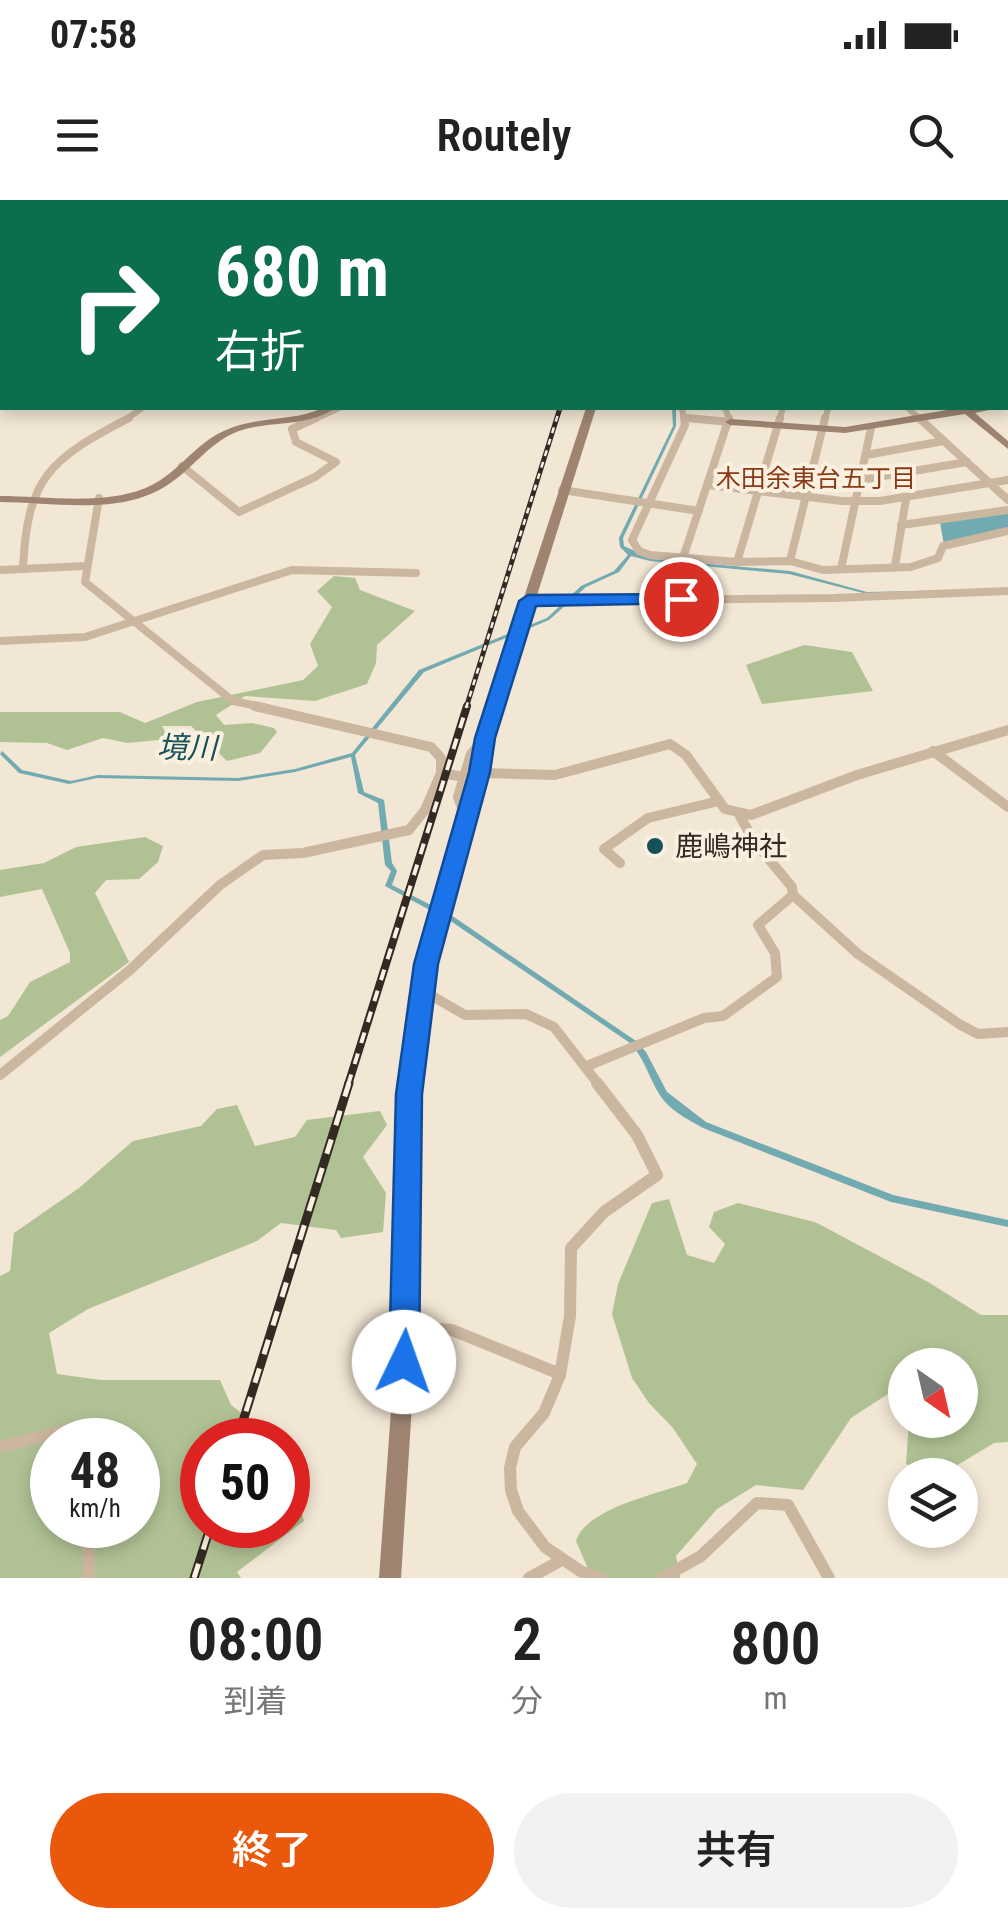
<!DOCTYPE html>
<html lang="ja">
<meta charset="utf-8">
<style>
body{margin:0;font-family:"Roboto Condensed","Noto Sans JP",sans-serif;background:#f2f2f2;color:#222;height:100vh;display:flex;flex-direction:column;font-size:38px;white-space:nowrap}
*{box-sizing:border-box;margin:0}
p{font-size:32px;color:#767676}
.icon{flex:none;width:55px;height:55px;fill:none;stroke:currentColor;stroke-width:2;stroke-linecap:round;stroke-linejoin:round}
.map{position:relative;height:1378px;overflow:hidden}
.details{display:flex;flex-direction:column;background:#fff;flex:1}
.details>*{flex:none}
.banner{position:absolute;left:0px;top:0px;width:1010px;height:210px;box-shadow:0 5px 15px #0003;background:#0b6e4f;color:#fff;overflow:hidden}
.needle{width:65px;rotate:146deg}
.buttons{position:absolute;left:888px;top:1148px;display:grid;gap:20px}
.buttons a{display:grid;place-items:center;width:90px;height:90px;border-radius:50%;background:#fff;box-shadow:0 5px 15px #0003;font-size:50px}
.speed{position:absolute;left:30px;top:1218px;display:flex;gap:20px;font-size:50px;font-weight:700;text-align:center}
.speed>*{display:grid;place-content:center;width:130px;height:130px;border-radius:50%;background:#fff;box-shadow:0 5px 15px #0003;line-height:1}
.speed small{font-size:25px;font-weight:400}
.speed .limit{border:15px solid #d22;background:#fff;color:#111}
.pin{position:absolute;display:grid;place-items:center;width:85px;height:85px;color:#fff;margin:-42px;border:5px solid #fff;border-radius:50%;box-shadow:0 2px 10px #0007}
.me{position:absolute;width:110px;margin:-55px;rotate:3deg;stroke-linejoin:round;filter:drop-shadow(0 0 8px #0008)}
.turn{display:flex;align-items:center;gap:35px;height:210px;padding:0 50px;font-size:45px}
.turn .icon{width:130px;height:130px;stroke-width:2.5}
.turn b{display:block;font-size:70px;line-height:85px}
.eta{display:flex;justify-content:space-evenly;align-items:center;height:170px;text-align:center}
.eta b{font-size:60px;font-weight:600;line-height:70px}
.button{display:flex;gap:20px;margin-top:auto;padding:20px 50px}
.button a{flex:1;height:115px;border-radius:60px;background:#ea580c;color:#fff;font-size:40px;font-weight:600;line-height:115px;text-align:center}
.button a+a{background:#f2f2f2;color:#222}
.status{display:flex;justify-content:space-between;align-items:center;height:70px;padding:0 50px;background:#fff;direction:ltr}
.status svg{height:28px;fill:currentColor}
header{display:flex;justify-content:space-between;align-items:center;height:130px;padding:0 50px;background:#fff;font-size:45px;font-weight:600}
.map>svg:first-child{display:block}
.green{fill:#b0c294;fill-rule:evenodd}
.water{fill:#71abb1}
.lines{fill:none;stroke-linecap:round;stroke-linejoin:round}
.street-far3{stroke:#cbb6a0;stroke-width:6}
.street-far2{stroke:#cbb6a0;stroke-width:8}
.street-far1{stroke:#cbb6a0;stroke-width:10}
.street{stroke:#cbb6a0;stroke-width:12}
.secondary{fill:#9e8471;fill-rule:evenodd}
.rail-far2-casing{stroke:#342a24;stroke-width:5}
.rail-far1-casing{stroke:#342a24;stroke-width:8}
.rail-casing{stroke:#342a24;stroke-width:9}
.rail-far2{stroke:#faf0e0;stroke-width:2.5;stroke-dasharray:6;stroke-linecap:butt}
.rail-far1{stroke:#faf0e0;stroke-width:4;stroke-dasharray:11;stroke-linecap:butt}
.rail{stroke:#faf0e0;stroke-width:5;stroke-dasharray:15;stroke-linecap:butt}
.route{fill:#1a73e8;stroke:#114b97;stroke-width:2.5}
.poi-dot{fill:#165058;stroke:#faf0e0;stroke-width:4}
.labels{text-anchor:middle;stroke-width:8;stroke-linejoin:round;paint-order:stroke}
.far-neighbourhood-label{font-size:25px;fill:#893916;stroke:#faf0e0}
.poi-label{font-size:28px;fill:#342a24;stroke:#faf0e0;text-anchor:start}
.water-label{font-size:30px;font-style:italic;fill:#165058;stroke:#faf0e0}
</style>
<div class="status"><b>07:58</b><svg viewBox="0 0 49 12"><path d="M0 12V9h3v3zM5 12V6h3v6zM10 12V3h3v9zM15 12V0h3v12zM26 1h20v11H26zM47 4h2v5h-2z"/></svg></div>
<header><svg class="icon" aria-label="menu" viewBox="0 0 24 24"><path d="M4 6h16M4 12h16M4 18h16"/></svg>Routely<svg class="icon" aria-label="search" viewBox="0 0 24 24"><circle cx="10" cy="10" r="6"/><path d="M15 15l6 6"/></svg></header>
<div class="map">
<svg width="1008" height="1378" viewBox="0 0 1008 1378">
<rect width="100%" height="100%" fill="#f2e6d4"/>
<g class="green">
<polygon points="334,376 355,378 360,390 415,411 377,445 376,463 367,484 315,501 245,496 216,515 224,525 252,523 274,528 277,532 260,553 227,561 191,526 162,526 169,539 127,543 103,538 67,550 47,543 0,542 0,512 120,512 145,523 197,502 303,480 318,466 310,444 332,407 317,391"/>
<polygon points="804,445 852,452 873,491 762,504 746,465"/>
<polygon points="145,637 163,646 158,662 139,679 106,680 95,693 129,762 0,857 0,820 8,816 30,782 70,762 70,753 42,689 0,697 0,670 44,663 76,647"/>
<path d="M237 905 255 946 295 937 307 920 380 911 387 925 363 957 386 993 383 1032 341 1038 336 1030 281 1023 257 1041 88 1109 49 1133 57 1174 101 1180H220L231 1205 277 1240H202V1325H288V1259L304 1321 237 1372 241 1378H0V1076L10 1071 14 1033 79 988 133 941 201 926 217 909ZM52 1240H138V1325H52Z"/>
<path d="M669 999 687 1055 714 1063 725 1044 709 1027 714 1012 738 1003 815 1022 928 1082 981 1115H1008V1242L994 1243 941 1275 906 1264 909 1220H960V1165H905V1201L894 1190 851 1218 803 1290 756 1285 717 1309 676 1356 680 1378H592L576 1341C585 1309 657 1294 687 1283L697 1264 673 1228 649 1203 632 1178 612 1114 618 1084 652 1003Z"/>
</g>
<g class="water">
<path d="M672 208H676V226L623 338 624 346 652 359 790 371 867 392 1008 389 867 394 789 374 650 361 631 356 619 372 586 387 549 420 424 472 355 555 364 592 384 600 392 663 397 671 392 685 454 717 636 841 646 852 667 892 706 922 893 995 1008 1020V1027L891 1002 703 928C687 919 667 909 658 892 648 875 644 858 630 843L452 722 385 686 391 671 385 665 378 603 358 593 351 557 295 572 238 581 97 578 69 584 19 573 0 554 2 551 22 570 71 581 98 575 238 578 295 569 352 553 419 470 547 418 581 386 614 371 628 355 620 347 619 338 673 226Z"/>
<polygon points="1008,311 1008,330 944,345 940,322"/>
</g>
<g class="lines">
<g class="street-far3">
<polyline points="885,0 889,2"/>
<polyline points="927,0 931,2"/>
<polyline points="996,0 1001,2"/>
<polyline points="682,208 684,221"/>
<polyline points="725,208 730,221"/>
<polyline points="908,208 922,221"/>
<polyline points="686,218 715,221"/>
<polyline points="124,221 142,208"/>
<polyline points="311,221 339,208"/>
<polyline points="779,221 783,208"/>
<polyline points="825,221 828,208"/>
</g>
<g class="street-far2">
<polyline points="684,218 685,225 632,340 639,351 650,355 737,362 790,361 823,370 911,367 938,358 943,346 1008,331"/>
<polyline points="687,218 730,222"/>
<polyline points="919,218 1008,300"/>
<polyline points="866,255 944,241"/>
<polyline points="182,266 239,312 315,277 336,262 296,242 292,229 316,218"/>
<polyline points="860,280 967,262"/>
<polyline points="709,285 842,301 880,301 1008,280"/>
<polyline points="562,290 699,311"/>
<polyline points="99,298 85,382 233,501 267,508"/>
<polyline points="901,325 1008,310"/>
<polyline points="683,358 729,218"/>
<polyline points="790,361 825,218"/>
<polyline points="737,362 780,218"/>
<polyline points="895,366 906,299"/>
<path d="M23 369C27 277 50 259 129 218"/>
<polyline points="841,369 871,228"/>
<polyline points="0,370 86,366"/>
<polyline points="528,401 834,398 1008,391"/>
<polyline points="0,441 85,437 292,370 416,373"/>
</g>
<g class="street-far1">
<polyline points="933,551 1008,607"/>
<polyline points="441,573 464,577 458,597 465,616"/>
<polyline points="480,573 555,575 670,544 686,555 725,609 751,615 857,575 1008,530"/>
<polyline points="464,577 471,554 484,539"/>
<polyline points="740,616 753,640 792,687 793,695 858,754 959,824 978,834 1008,832"/>
<polyline points="620,663 604,649 648,618 719,601"/>
<polyline points="422,790 465,815 526,814 554,827 599,885"/>
<polyline points="587,866 704,818 723,816 777,777 775,753 758,725 793,695"/>
<polyline points="0,875 130,770 220,685 263,655 303,653 409,630 425,610 441,573 441,558 431,547 255,506"/>
</g>
<g class="street">
<polyline points="597,883 637,935 657,975 604,1012 571,1048 570,1116 560,1175 544,1213 515,1247 510,1268 511,1290 518,1311 545,1347 582,1372 602,1378"/>
<polyline points="407,1126 452,1130 560,1174"/>
<polyline points="0,1247 76,1228 86,1240"/>
<polyline points="88,1325 89,1378"/>
<polyline points="529,1378 558,1362"/>
<polyline points="662,1378 701,1356 757,1303 788,1305 829,1378"/>
</g>
<g class="secondary">
<path d="M323 208H335C307 228 270 220 239 231 209 242 192 270 166 286 119 316 52 302 0 302V296C48 296 117 308 159 281 183 266 199 241 226 230 257 216 292 222 323 208Z"/>
<polygon points="586,208 596,208 492,538 487,573 434,764 418,894 417,1126 401,1378 379,1378 397,1126 400,894 418,764 473,573 478,538"/>
<polygon points="959,208 991,208 989,210 975,213 1008,241 1008,249 965,214 845,233 730,225 725,222 730,219 845,227"/>
</g>
<g class="rail-far2-casing">
<polyline id="rail-far2" points="466,508 560,208"/>
</g>
<g class="rail-far1-casing">
<polyline id="rail-far1" points="348,885 467,506"/>
</g>
<g class="rail-casing">
<g id="rail">
<polyline points="237,1240 349,883"/>
<polyline points="194,1378 211,1325"/>
</g>
</g>
<use href="#rail-far2" class="rail-far2"/>
<use href="#rail-far1" class="rail-far1"/>
<use href="#rail" class="rail"/>
</g>
<polygon class="route" points="681,394 690,399 688,403 536,406 495,538 490,572 438,764 422,894 419,1162 415,1171 404,1175 393,1171 389,1162 396,894 414,764 469,572 475,538 519,401 528,395"/>
<circle class="poi-dot" cx="655" cy="646" r="10"/>
<g class="labels">
<g class="far-neighbourhood-label">
<text x="816" y="287">木田余東台五丁目</text>
</g>
<g class="poi-label">
<text x="675" y="656">鹿嶋神社</text>
</g>
<g class="water-label">
<text transform="translate(187 548) rotate(1)" y="10">境川</text>
</g>
</g>
</svg>
<div class="buttons">
<a><svg class="needle" viewBox="-14 -14 28 28"><path d="M0-13l5 13h-10z" fill="#e53935"/><path d="M0 13l5-13h-10z" fill="#767676"/></svg></a>
<a><svg class="icon" aria-label="layers" viewBox="0 0 24 24"><path d="M12 4l9 5-9 5-9-5zM3 14l9 5 9-5"/></svg></a>
</div>
<div class="speed"><div>48<small>km/h</small></div><div class="limit">50</div></div>
<div class="pin" style="left:681px;top:399px;background:#d93025"><svg class="icon" aria-label="arrive" viewBox="0 0 24 24"><path d="M6 21V4h12l-3 4 3 4H6"/></svg></div>
<svg class="me" style="left:404px;top:1162px" viewBox="-20 -20 40 40"><circle r="19" fill="#fff"/><path d="M0-13L10 11 0 6-10 11z" fill="#1a73e8"/></svg>
<div class="banner">
<div class="turn"><svg class="icon" aria-label="right" viewBox="0 0 24 24"><path d="M7 20v-9h11M14 6l5 5-5 5"/></svg><div><b>680 m</b>右折</div></div>
</div>
</div>
<section class="details">
<div class="eta">
<div><b>08:00</b><p>到着</p></div>
<div><b>2</b><p>分</p></div>
<div><b>800</b><p>m</p></div>
</div>
<div class="button"><a>終了</a><a>共有</a></div>
</section>
